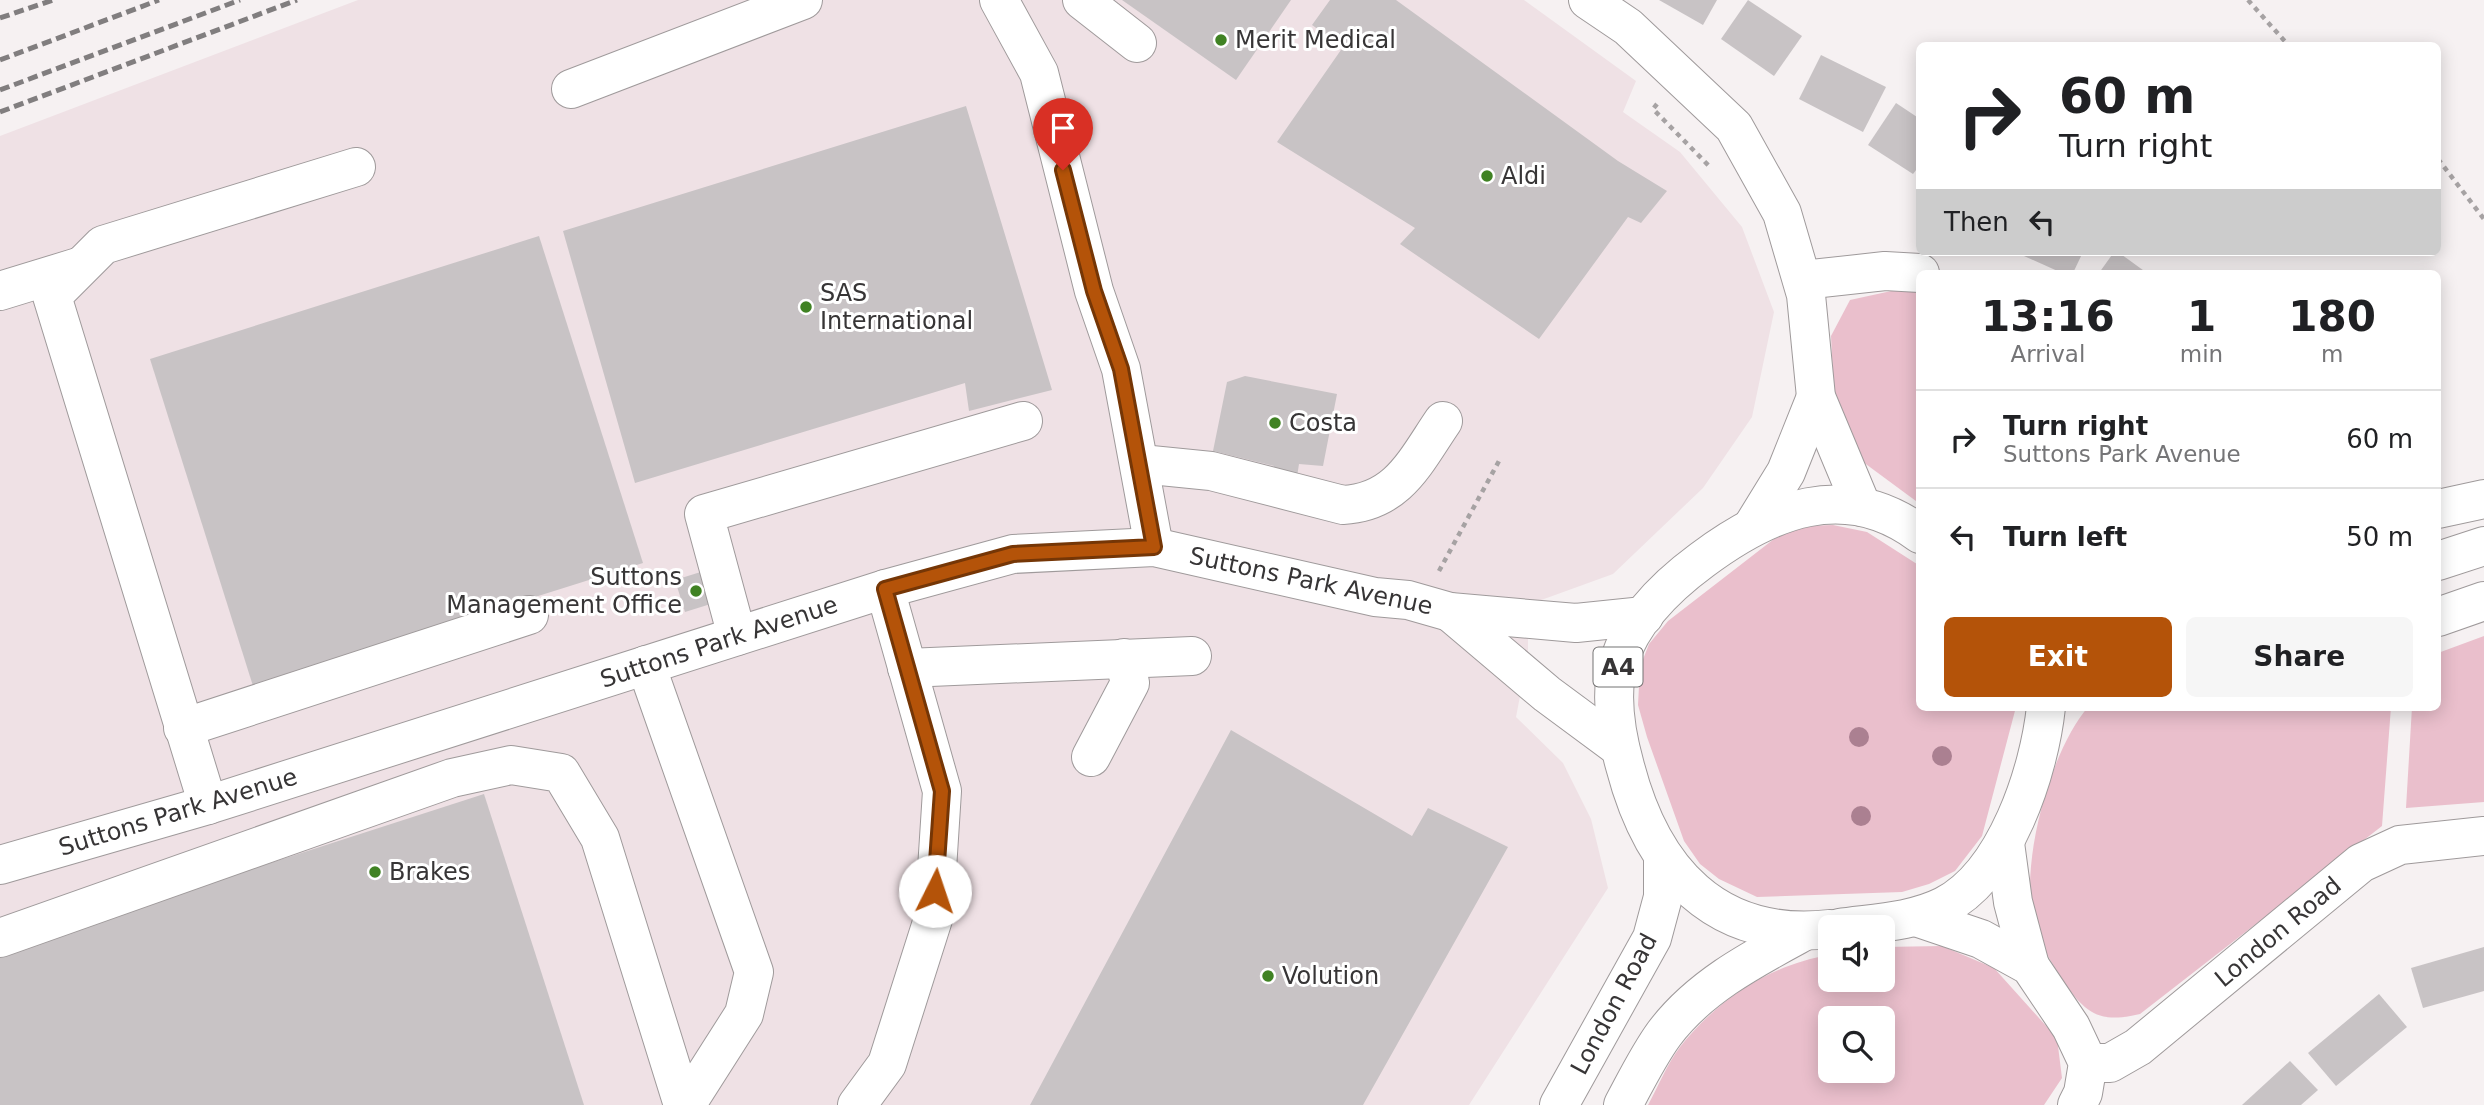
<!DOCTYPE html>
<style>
body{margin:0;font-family:"DejaVu Sans",sans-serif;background:#f6f6f6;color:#202124;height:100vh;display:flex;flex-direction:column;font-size:26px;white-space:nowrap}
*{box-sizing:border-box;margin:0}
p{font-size:23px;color:#757577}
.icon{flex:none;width:38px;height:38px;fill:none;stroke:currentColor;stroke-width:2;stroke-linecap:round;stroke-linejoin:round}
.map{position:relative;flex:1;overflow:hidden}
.panel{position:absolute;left:1916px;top:270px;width:525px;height:441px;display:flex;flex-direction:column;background:#fff;border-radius:10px;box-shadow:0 4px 18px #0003}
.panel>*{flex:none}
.guide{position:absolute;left:1916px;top:42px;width:525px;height:214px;border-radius:10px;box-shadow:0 4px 18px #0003;background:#fff;color:#202124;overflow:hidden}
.fabs{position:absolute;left:1818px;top:915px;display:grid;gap:14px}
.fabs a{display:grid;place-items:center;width:77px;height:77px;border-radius:10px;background:#fff;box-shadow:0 4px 18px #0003;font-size:35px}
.pin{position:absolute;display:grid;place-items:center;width:60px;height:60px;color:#fff;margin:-72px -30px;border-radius:50% 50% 50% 0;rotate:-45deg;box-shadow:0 0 7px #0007}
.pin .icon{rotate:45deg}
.me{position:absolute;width:77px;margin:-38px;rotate:4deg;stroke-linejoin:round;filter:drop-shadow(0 0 5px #0008)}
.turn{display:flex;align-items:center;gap:24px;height:147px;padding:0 28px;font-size:32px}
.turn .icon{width:91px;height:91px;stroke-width:2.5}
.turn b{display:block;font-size:49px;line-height:60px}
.then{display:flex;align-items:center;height:66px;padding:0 28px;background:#0003;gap:14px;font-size:26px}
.eta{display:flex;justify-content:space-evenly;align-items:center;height:119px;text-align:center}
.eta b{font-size:42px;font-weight:700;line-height:49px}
.button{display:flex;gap:14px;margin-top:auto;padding:14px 28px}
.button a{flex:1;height:80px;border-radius:10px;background:#b45309;color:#fff;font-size:28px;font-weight:700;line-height:80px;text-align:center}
.button a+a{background:#f6f6f6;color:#202124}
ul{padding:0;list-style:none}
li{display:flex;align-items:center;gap:21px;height:98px;padding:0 28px;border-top:2px solid #e0e0e0}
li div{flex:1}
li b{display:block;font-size:26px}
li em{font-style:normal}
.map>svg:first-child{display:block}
.built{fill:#efe1e5}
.green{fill:#eabfcc;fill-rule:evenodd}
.building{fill:#c8c3c5}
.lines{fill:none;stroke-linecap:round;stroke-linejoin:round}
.minor-casing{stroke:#9f9a9b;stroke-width:40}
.major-casing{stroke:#9f9a9b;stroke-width:40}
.path{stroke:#a6a2a3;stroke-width:4.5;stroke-dasharray:5 5;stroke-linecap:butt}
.minor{stroke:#fff;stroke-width:38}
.major{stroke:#fff;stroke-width:38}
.rail{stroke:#817e7f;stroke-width:5;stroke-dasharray:10 5;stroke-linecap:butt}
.tree{fill:#ab8091}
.route-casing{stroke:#753606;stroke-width:18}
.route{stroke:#b45309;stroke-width:12}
.poi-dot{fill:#408223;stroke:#fff;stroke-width:2.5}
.labels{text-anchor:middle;stroke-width:6;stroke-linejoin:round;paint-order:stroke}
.shield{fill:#fff;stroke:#737272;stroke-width:2}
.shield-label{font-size:23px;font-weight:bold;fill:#373536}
.poi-label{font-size:24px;fill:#373536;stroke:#fff;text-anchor:start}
.street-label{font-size:24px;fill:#373536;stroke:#fff}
</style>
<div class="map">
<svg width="2484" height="1105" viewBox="0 0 2484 1105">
<rect width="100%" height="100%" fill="#f6f1f2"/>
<polygon class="built" points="358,0 1524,0 1636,81 1623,112 1680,152 1742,227 1774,312 1752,417 1703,488 1613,574 1533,603 1528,599 1528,655 1516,717 1563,763 1591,819 1608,888 1469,1105 0,1105 0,136"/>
<g class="green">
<polygon points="1905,288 1920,294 1920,504 1859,459 1835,415 1831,336 1850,300"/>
<polygon points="1833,525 1867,532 1920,566 1920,707 2016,707 1982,836 1955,871 1929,884 1902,892 1757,897 1719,879 1700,864 1684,841 1647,737 1638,705 1640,667 1649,644 1668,621 1774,539 1803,526"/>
<polygon points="2484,636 2484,802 2406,808 2412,707 2438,707 2438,653"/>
<path d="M2088 707H2391L2382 826 2140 1014C2102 1023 2087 1016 2064 982 2052 963 2038 943 2033 920 2020 863 2050 751 2088 707Z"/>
<path d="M1942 946 1994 968 2057 1038 2062 1078 2044 1105H1648C1658 1087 1667 1064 1680 1047 1717 1000 1771 964 1830 955V980H1883V947ZM1830 1018H1883V1071H1830Z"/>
</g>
<g class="building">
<polygon points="1122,0 1291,0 1236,80"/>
<polygon points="1330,0 1396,0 1618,161 1667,191 1641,223 1628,217 1539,339 1400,244 1415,228 1277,142 1343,47 1312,25"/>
<polygon points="1659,0 1717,0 1703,25"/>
<polygon points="1748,0 1802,36 1774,76 1721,39"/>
<polygon points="1821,55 1886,87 1863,132 1799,99"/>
<polygon points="1896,103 1920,119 1920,165 1913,174 1868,145"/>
<polygon points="966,106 1052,390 969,411 965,383 635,483 563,231"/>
<polygon points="539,236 643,563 253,686 150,359"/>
<polygon points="2015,252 2083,252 2073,273 2062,273"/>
<polygon points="2114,252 2118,252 2147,273 2099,273"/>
<polygon points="1245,376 1337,394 1323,466 1299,464 1296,483 1270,477 1274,466 1213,451 1227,382"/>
<polygon points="707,570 717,602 685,612 675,580"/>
<polygon points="1231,730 1412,836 1428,808 1508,847 1363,1105 1030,1105"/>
<polygon points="484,794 584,1105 0,1105 0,950"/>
<polygon points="2484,947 2484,991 2423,1008 2411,968"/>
<polygon points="2379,994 2407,1027 2336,1086 2308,1053"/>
<polygon points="2290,1061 2318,1090 2301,1105 2242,1105"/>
</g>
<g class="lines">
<g class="minor-casing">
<g id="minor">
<polyline points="999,0 1039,73 1094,291 1121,369 1154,547"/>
<polyline points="1082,0 1137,43"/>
<polyline points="1588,0 1628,27 1734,127 1782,213 1806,295 1816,397 1862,507"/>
<polyline points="571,89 803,0"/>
<polyline points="1803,280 1885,271 1920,273"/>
<polyline points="0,291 78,267"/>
<path d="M1141 464 1211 471 1343 505C1398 502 1415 462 1443 421"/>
<polyline points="2438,509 2484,499"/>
<polyline points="1754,524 1786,472 1816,397"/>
<polyline points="1450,612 1547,694 1620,748"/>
<polyline points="737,636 704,514 1023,421"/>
<polyline points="646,665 754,972 744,1014 686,1105"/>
<polyline points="907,668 1192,656"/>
<polyline points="183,728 529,615"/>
<polyline points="1091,757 1130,683 1124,658"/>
<polyline points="208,805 52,296 103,245 356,167"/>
<polyline points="2005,843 2013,902 2030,966"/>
<polyline points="0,865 208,805 885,589 1013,554 1154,547 1375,597 1408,600 1450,612 1576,623 1644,616"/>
<polyline points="1916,917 1981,939 2030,966 2071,1027 2088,1063 2083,1093 2077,1105"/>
<polyline points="0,938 452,778 511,765 561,773 600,838 683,1105"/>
<polyline points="2088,1063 2110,1063 2138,1047 2361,863 2400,845 2484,836"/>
<polyline points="857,1105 887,1064 934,916 942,791 885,589"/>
</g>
</g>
<g class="major-casing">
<g id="major">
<polyline points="2438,561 2484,546"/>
<polyline points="2438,617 2484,601"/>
<path d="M1839 928C1874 923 1912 922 1944 906 2006 874 2039 772 2046 707"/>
<path d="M1830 929C1715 942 1652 870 1625 766 1616 734 1609 694 1619 661 1632 620 1668 585 1702 560 1769 510 1845 478 1920 534"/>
<polyline points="1559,1105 1652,938 1663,897 1663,859"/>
<path d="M1623 1105C1636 1081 1648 1056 1664 1034 1699 987 1753 959 1803 932"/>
</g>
</g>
<g class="path">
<polyline points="2248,0 2289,46"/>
<polyline points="1657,104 1653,109 1711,168"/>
<polyline points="2438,159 2484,219"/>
<polyline points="1439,571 1499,461"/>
</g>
<use href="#minor" class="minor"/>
<use href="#major" class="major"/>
<g class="rail">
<polyline points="0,18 53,0"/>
<polyline points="0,60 159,0"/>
<polyline points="0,90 240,0"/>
<polyline points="0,112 297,0"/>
</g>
</g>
<g class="tree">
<circle cx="1859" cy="737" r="10"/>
<circle cx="1942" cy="756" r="10"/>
<circle cx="1861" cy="816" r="10"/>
</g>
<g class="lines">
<g class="route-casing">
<polyline id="route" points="935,891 942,791 885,589 1013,554 1154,547 1121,369 1094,291 1063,170"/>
</g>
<use href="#route" class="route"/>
</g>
<g class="poi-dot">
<circle cx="1221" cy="40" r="7"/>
<circle cx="1487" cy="176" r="7"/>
<circle cx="806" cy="307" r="7"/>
<circle cx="1275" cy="423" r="7"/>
<circle cx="696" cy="591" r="7"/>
<circle cx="375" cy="872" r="7"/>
<circle cx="1268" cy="976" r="7"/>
</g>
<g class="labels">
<rect class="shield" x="1593.5" y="647.5" width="49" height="39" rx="5"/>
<g class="shield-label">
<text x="1618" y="675">A4</text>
</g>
<g class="poi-label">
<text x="1235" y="48">Merit Medical</text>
<text x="1501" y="184">Aldi</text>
<text x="820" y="301">SAS<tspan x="820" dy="28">International</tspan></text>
<text x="1289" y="431">Costa</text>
<text x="682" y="585" text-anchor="end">Suttons<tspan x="682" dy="28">Management Office</tspan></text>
<text x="389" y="880">Brakes</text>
<text x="1282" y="984">Volution</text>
</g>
<g class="street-label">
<text transform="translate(1311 581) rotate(12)" y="8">Suttons Park Avenue</text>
<text transform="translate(719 642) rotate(-18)" y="8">Suttons Park Avenue</text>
<text transform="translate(178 812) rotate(-17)" y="8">Suttons Park Avenue</text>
<text transform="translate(2278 932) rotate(-40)" y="8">London Road</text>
<text transform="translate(1614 1004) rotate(-62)" y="8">London Road</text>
</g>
</g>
</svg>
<div class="fabs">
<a><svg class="icon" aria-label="sound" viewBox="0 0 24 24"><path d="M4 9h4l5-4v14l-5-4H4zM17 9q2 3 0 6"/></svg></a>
<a><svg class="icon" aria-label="search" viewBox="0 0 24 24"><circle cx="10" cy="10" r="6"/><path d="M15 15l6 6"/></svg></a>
</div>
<div class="pin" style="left:1063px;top:170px;background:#d93025"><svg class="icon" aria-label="arrive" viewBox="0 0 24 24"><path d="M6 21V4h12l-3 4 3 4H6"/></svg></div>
<svg class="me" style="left:935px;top:891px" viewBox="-20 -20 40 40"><circle r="19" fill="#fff"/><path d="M0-13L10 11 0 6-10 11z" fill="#b45309"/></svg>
<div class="guide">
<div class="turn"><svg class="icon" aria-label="right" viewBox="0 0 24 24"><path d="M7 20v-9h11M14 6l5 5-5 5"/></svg><div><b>60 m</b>Turn right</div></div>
<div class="then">Then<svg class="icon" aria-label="left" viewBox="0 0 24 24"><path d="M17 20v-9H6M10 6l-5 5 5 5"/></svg></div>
</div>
<section class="panel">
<div class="eta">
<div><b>13:16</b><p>Arrival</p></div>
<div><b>1</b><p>min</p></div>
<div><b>180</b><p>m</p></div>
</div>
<ul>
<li><svg class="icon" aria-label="right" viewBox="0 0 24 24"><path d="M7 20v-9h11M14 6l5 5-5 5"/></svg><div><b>Turn right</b><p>Suttons Park Avenue</p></div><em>60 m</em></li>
<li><svg class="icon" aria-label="left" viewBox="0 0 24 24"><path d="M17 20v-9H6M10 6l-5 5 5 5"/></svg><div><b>Turn left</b></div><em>50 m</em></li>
</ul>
<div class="button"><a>Exit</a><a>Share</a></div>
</section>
</div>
